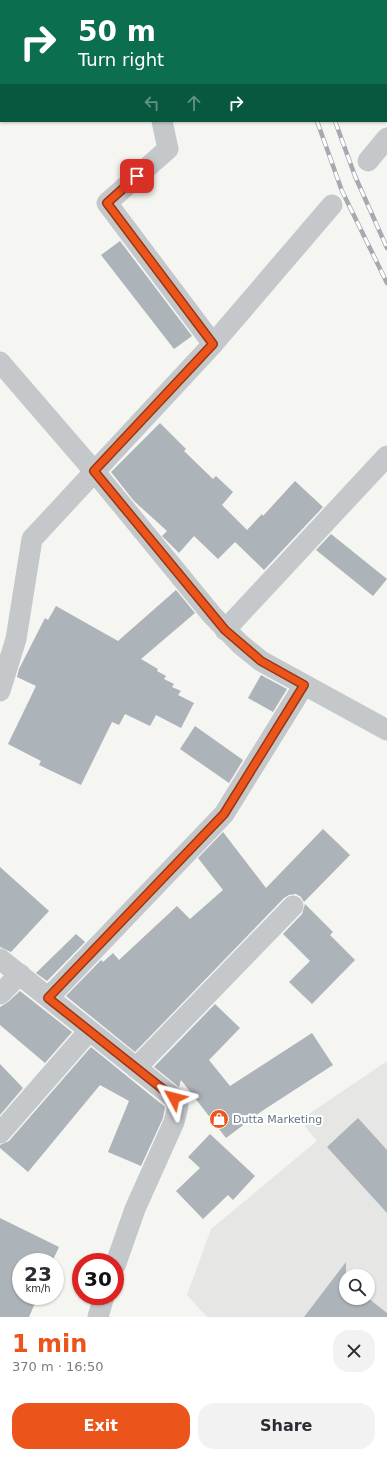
<!DOCTYPE html>
<meta charset="utf-8">
<style>
body{margin:0;font-family:"DejaVu Sans",sans-serif;background:#f2f2f3;color:#2b2b33;height:100vh;display:flex;flex-direction:column;font-size:15px;white-space:nowrap}
*{box-sizing:border-box;margin:0}
p{font-size:13px;color:#7c7c81}
.icon{flex:none;width:22px;height:22px;fill:none;stroke:currentColor;stroke-width:2;stroke-linecap:round;stroke-linejoin:round}
.map{position:relative;height:1317px;overflow:hidden}
.panel{display:flex;flex-direction:column;background:#fff;flex:1}
.panel>*{flex:none}
.guide{position:absolute;left:0px;top:0px;width:387px;height:122px;box-shadow:0 1px 3px #0004;background:#0b6e4f;color:#fff;overflow:hidden}
.fabs{position:absolute;left:339px;top:1269px;display:grid;gap:8px}
.fabs a{display:grid;place-items:center;width:36px;height:36px;border-radius:50%;background:#fff;box-shadow:0 1px 3px #0004;font-size:20px}
.speed{position:absolute;left:12px;top:1253px;display:flex;gap:8px;font-size:20px;font-weight:700;text-align:center}
.speed>*{display:grid;place-content:center;width:52px;height:52px;border-radius:50%;background:#fff;box-shadow:0 1px 3px #0004;line-height:1}
.speed small{font-size:10px;font-weight:400}
.speed .limit{border:6px solid #d22;background:#fff;color:#111}
.pin{position:absolute;display:grid;place-items:center;width:34px;height:34px;color:#fff;margin:-17px;border-radius:8px;box-shadow:0 2px 6px #0006}
.me{position:absolute;width:44px;margin:-22px;rotate:308deg;stroke-linejoin:round;filter:drop-shadow(0 0 3px #0008)}
.turn{display:flex;align-items:center;gap:14px;height:84px;padding:0 12px;font-size:18px}
.turn .icon{width:52px;height:52px;stroke-width:2.5}
.turn b{display:block;font-size:28px;line-height:34px}
.lanes{display:flex;align-items:center;height:38px;padding:0 12px;background:#0003;justify-content:center;gap:20px;direction:ltr}
.lanes .off{opacity:.35}
.round{display:grid;place-items:center;flex:none;width:42px;height:42px;border-radius:16px;background:#f2f2f3}
.headline{display:flex;align-items:center;justify-content:space-between;height:68px;padding:0 12px}
h1{font-size:24px;font-weight:700;line-height:30px;color:#eb551c}
.action{display:flex;gap:8px;margin-top:auto;padding:8px 12px}
.action a{flex:1;height:46px;border-radius:16px;background:#eb551c;color:#fff;font-size:16px;font-weight:700;line-height:46px;text-align:center}
.action a+a{background:#f2f2f3;color:#2b2b33}
.map>svg:first-child{display:block}
.built{fill:#e6e7e5;fill-rule:evenodd}
.building{fill:#acb3b9}
.lines{fill:none;stroke-linecap:round;stroke-linejoin:round}
.street{stroke:#c5c8cb;stroke-width:21}
.rail-casing{stroke:#a4aab0;stroke-width:4.5}
.rail{stroke:#fff;stroke-width:3;stroke-dasharray:9;stroke-linecap:butt}
.route-casing{stroke:#993712;stroke-width:10}
.route{stroke:#eb551c;stroke-width:7}
.labels{text-anchor:middle;stroke-width:4;stroke-linejoin:round;paint-order:stroke}
.poi-label{font-size:11px;fill:#637484;stroke:#fff;text-anchor:start}
</style>
<div class="map">
<svg width="387" height="1317" viewBox="0 0 387 1317">
<rect width="100%" height="100%" fill="#f5f5f1"/>
<path class="built" d="M387 1061V1317H207L187 1295 211 1229 317 1141 300 1120ZM346 1276H368V1298H346Z"/>
<g class="building">
<polygon points="120,241 192,336 174,349 101,255"/>
<polygon points="160,423 186,449 184,451 213,479 216,476 233,492 222,505 247,530 262,514 263,516 295,481 323,507 264,570 235,542 218,559 194,536 179,553 162,536 167,531 134,501 111,472"/>
<polygon points="331,534 387,579 373,596 316,550"/>
<polygon points="176,590 195,613 141,659 158,669 157,671 166,676 164,679 174,684 172,687 181,691 178,695 194,703 181,728 156,715 150,726 125,714 119,725 112,722 81,785 39,765 41,761 8,744 36,686 17,677 19,669 45,618 48,620 56,606 118,641"/>
<polygon points="261,675 287,689 273,712 248,698"/>
<polygon points="195,726 243,760 229,783 180,749"/>
<polygon points="323,829 350,855 304,902 301,897 296,894 289,895 284,898 135,1052 66,996 101,960 103,962 113,953 119,960 177,906 190,919 223,890 198,858 223,832 266,888"/>
<polygon points="0,867 49,911 11,952 0,947"/>
<polygon points="305,904 333,932 330,935 355,960 312,1004 289,982 310,961 283,934 302,914"/>
<polygon points="76,934 85,942 47,981 36,973"/>
<polygon points="20,991 72,1032 45,1063 0,1025 0,1007 8,1002"/>
<polygon points="215,1004 240,1028 209,1060 230,1086 312,1033 333,1065 262,1111 226,1138 181,1080 179,1087 154,1067"/>
<polygon points="91,1047 165,1107 163,1118 141,1166 108,1152 129,1101 100,1085 28,1172 0,1148 0,1145 9,1141"/>
<polygon points="0,1064 23,1088 0,1115"/>
<polygon points="358,1118 387,1150 387,1213 327,1147"/>
<polygon points="210,1134 255,1176 233,1200 228,1195 203,1219 176,1191 200,1168 188,1157"/>
<polygon points="0,1218 59,1247 52,1262 21,1262 21,1296 38,1296 29,1317 0,1317"/>
<polygon points="346,1262 346,1298 368,1298 387,1313 387,1317 304,1317"/>
</g>
<g class="lines">
<g class="street">
<polyline points="139,0 139,1"/>
<polyline points="0,71 1,70"/>
<polyline points="162,121 168,149 107,203 213,344"/>
<polyline points="368,161 387,138"/>
<polyline points="0,362 94,471 212,615 240,644 261,661 387,730"/>
<polyline points="225,630 387,456"/>
<polyline points="0,691 16,639 32,539 213,344 332,205"/>
<polyline points="0,959 174,1098 178,1106 174,1122 135,1209 115,1266"/>
<polyline points="0,994 20,974"/>
<polyline points="49,997 224,814 304,685"/>
<polyline points="136,1068 293,906"/>
<polyline points="0,1133 89,1031"/>
<polyline points="98,1317 104,1296"/>
</g>
<g class="rail-casing">
<g id="rail">
<polyline points="273,0 273,1"/>
<polyline points="291,0 291,1"/>
<polyline points="317,121 342,191 387,283"/>
<polyline points="335,121 355,176 387,248"/>
</g>
</g>
<use href="#rail" class="rail"/>
</g>
<g class="lines">
<g class="route-casing">
<polyline id="route" points="137,176 107,203 213,344 94,471 225,630 261,661 304,685 224,814 48,998 174,1098"/>
</g>
<use href="#route" class="route"/>
</g>
<defs>
<g id="shop-disc" transform="scale(1)"><circle r="9.5" fill="#eb551c" stroke="#fff"/><path d="M-5-2.5h2.3a2.7 3.5 0 0 1 5.4 0H5L5.5 6h-11ZM-1.5-2.5h3a1.5 2.3 0 0 0-3 0Z" fill="#fff"/></g>
</defs>
<g fill-rule="evenodd">
<use href="#shop-disc" x="219" y="1119"/>
</g>
<g class="labels">
<g class="poi-label">
<text x="233" y="1123">Dutta Marketing</text>
</g>
</g>
</svg>
<div class="fabs">
<a><svg class="icon" aria-label="search" viewBox="0 0 24 24"><circle cx="10" cy="10" r="6"/><path d="M15 15l6 6"/></svg></a>
</div>
<div class="speed"><div>23<small>km/h</small></div><div class="limit">30</div></div>
<div class="pin" style="left:137px;top:176px;background:#d93025"><svg class="icon" aria-label="arrive" viewBox="0 0 24 24"><path d="M6 21V4h12l-3 4 3 4H6"/></svg></div>
<svg class="me" style="left:174px;top:1098px" viewBox="-20 -20 40 40"><path d="M0-17L14 15 0 8-14 15z" fill="#eb551c" stroke="#fff" stroke-width="4"/></svg>
<div class="guide">
<div class="turn"><svg class="icon" aria-label="right" viewBox="0 0 24 24"><path d="M7 20v-9h11M14 6l5 5-5 5"/></svg><div><b>50 m</b>Turn right</div></div>
<div class="lanes"><svg class="icon off" aria-label="left" viewBox="0 0 24 24"><path d="M17 20v-9H6M10 6l-5 5 5 5"/></svg><svg class="icon off" aria-label="ahead" viewBox="0 0 24 24"><path d="M12 20V5M6 11l6-6 6 6"/></svg><svg class="icon" aria-label="right" viewBox="0 0 24 24"><path d="M7 20v-9h11M14 6l5 5-5 5"/></svg></div>
</div>
</div>
<section class="panel">
<div class="headline"><div><h1>1 min</h1><p>370 m · 16:50</p></div><a class="round"><svg class="icon" aria-label="close" viewBox="0 0 24 24"><path d="M6 6l12 12M18 6L6 18"/></svg></a></div>
<div class="action"><a>Exit</a><a>Share</a></div>
</section>
